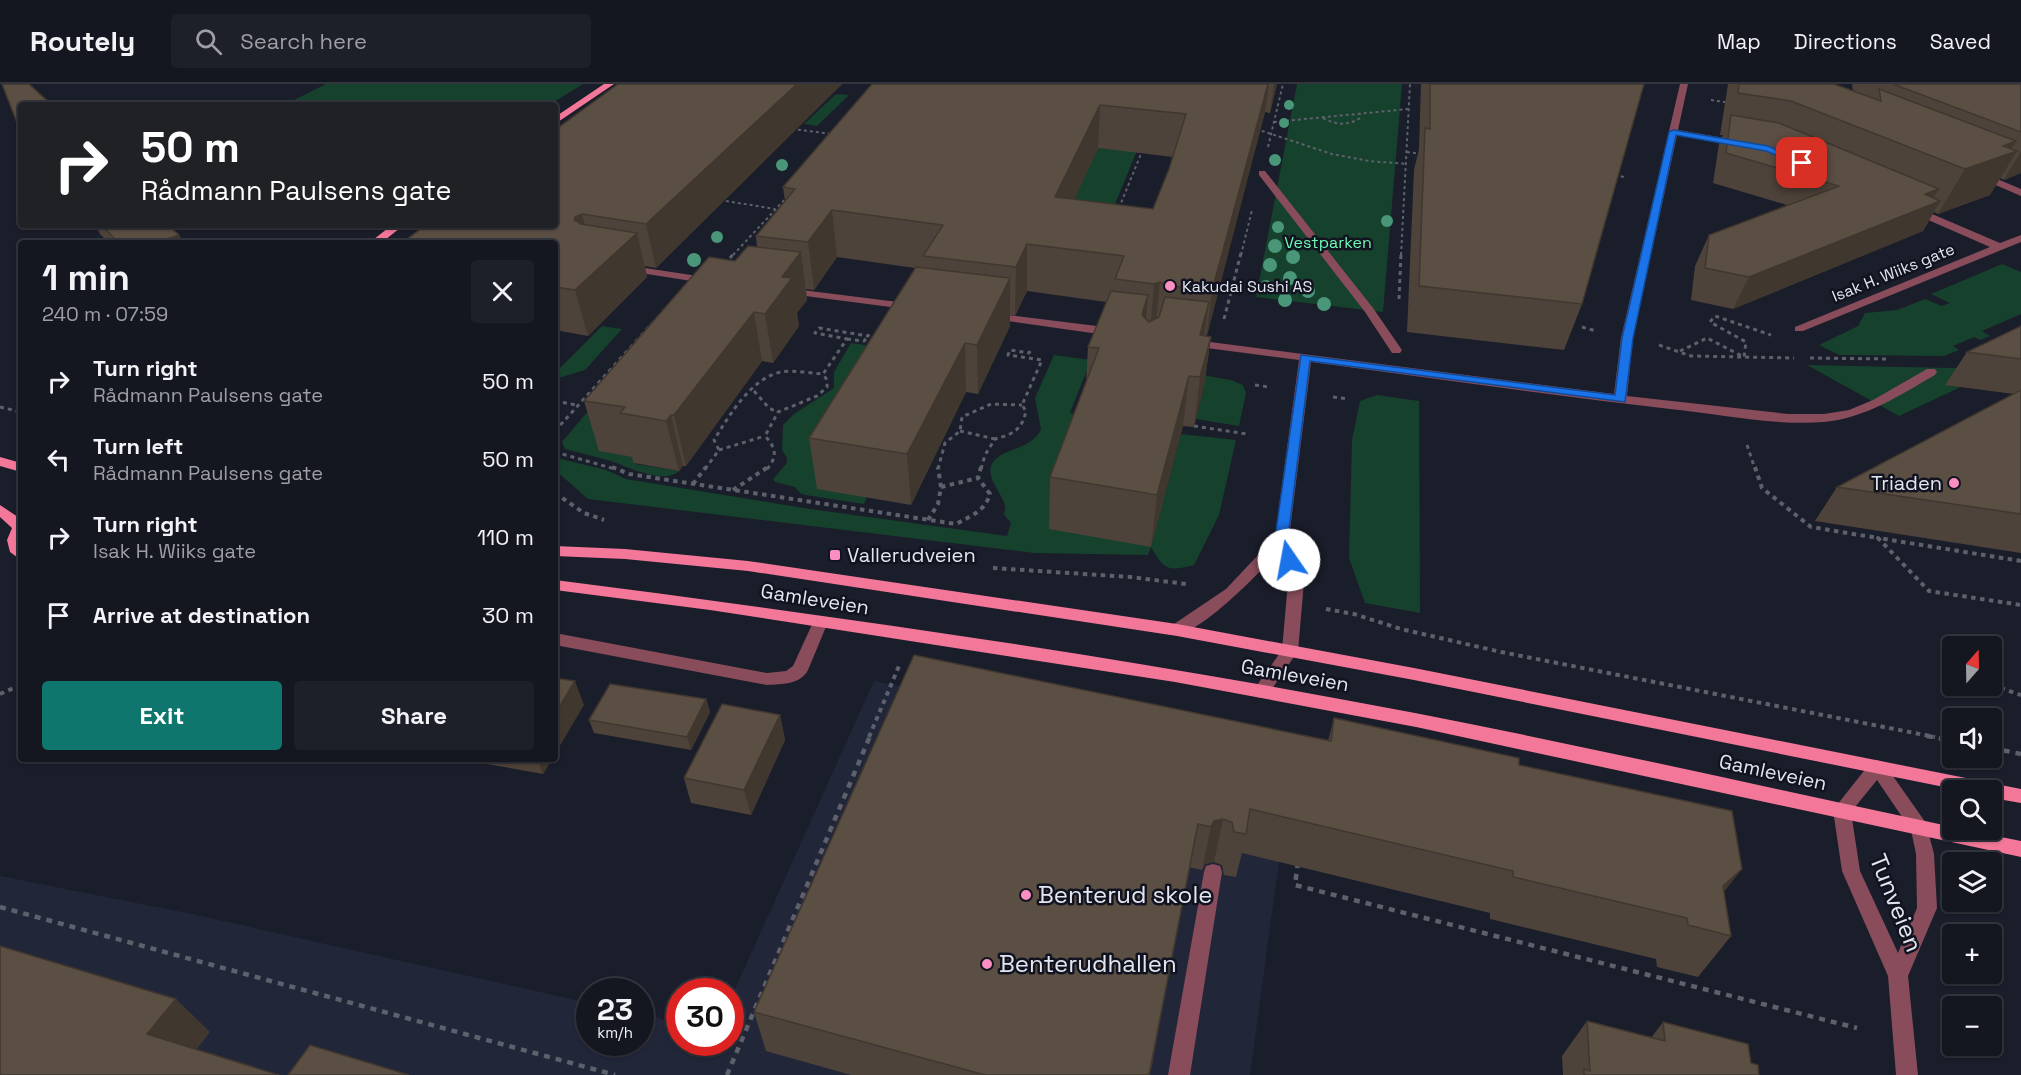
<!DOCTYPE html>
<meta charset="utf-8">
<style>
body{margin:0;font-family:"Space Grotesk",sans-serif;background:#1d1f29;color:#f1f3f6;height:100vh;display:flex;flex-direction:column;font-size:22px;white-space:nowrap}
*{box-sizing:border-box;margin:0}
p{font-size:20px;color:#9d9fa5}
.icon{flex:none;width:33px;height:33px;fill:none;stroke:currentColor;stroke-width:2;stroke-linecap:round;stroke-linejoin:round}
.map{position:relative;flex:1;overflow:hidden}
.sheet{position:absolute;left:18px;top:156px;width:540px;height:522px;display:flex;flex-direction:column;background:#141620;border-radius:6px;box-shadow:0 2px 4px #0004,0 0 0 2px #33353e}
.sheet>*{flex:none}
.guide{position:absolute;left:18px;top:18px;width:540px;height:126px;border-radius:6px;box-shadow:0 2px 4px #0004,0 0 0 2px #33353e;background:#202124;color:#fff;overflow:hidden}
.needle{width:39px;rotate:20deg}
.tools{position:absolute;left:1942px;top:552px;display:grid;gap:12px}
.tools a{display:grid;place-items:center;width:60px;height:60px;border-radius:6px;background:#141620;box-shadow:0 2px 4px #0004,0 0 0 2px #33353e;font-size:30px}
.speed{position:absolute;left:576px;top:894px;display:flex;gap:12px;font-size:30px;font-weight:700;text-align:center}
.speed>*{display:grid;place-content:center;width:78px;height:78px;border-radius:50%;background:#141620;box-shadow:0 2px 4px #0004,0 0 0 2px #33353e;line-height:1}
.speed small{font-size:15px;font-weight:400}
.speed .limit{border:9px solid #d22;background:#fff;color:#111}
.pin{position:absolute;display:grid;place-items:center;width:51px;height:51px;color:#fff;margin:-26px;border-radius:12px;box-shadow:0 3px 9px #0006}
.me{position:absolute;width:66px;margin:-33px;rotate:348deg;stroke-linejoin:round;filter:drop-shadow(0 0 4px #0008)}
.turn{display:flex;align-items:center;gap:21px;height:126px;padding:0 24px;font-size:27px}
.turn .icon{width:78px;height:78px;stroke-width:2.5}
.turn b{display:block;font-size:42px;line-height:51px}
.round{display:grid;place-items:center;flex:none;width:63px;height:63px;border-radius:6px;background:#1d1f29}
.head{display:flex;align-items:center;justify-content:space-between;height:102px;padding:0 24px}
h1{font-size:36px;font-weight:700;line-height:45px}
.cta{display:flex;gap:12px;margin-top:auto;padding:12px 24px}
.cta a{flex:1;height:69px;border-radius:6px;background:#0f766e;color:#fff;font-size:24px;font-weight:700;line-height:69px;text-align:center}
.cta a+a{background:#1d1f29;color:#f1f3f6}
ul{padding:0;list-style:none}
li{display:flex;align-items:center;gap:18px;height:78px;padding:0 24px}
li div{flex:1}
li b{display:block;font-size:22px}
li em{font-style:normal}
header{display:flex;align-items:center;gap:36px;box-sizing:border-box;height:84px;padding:0 30px;background:#141620;border-bottom:2px solid #33353e}
header strong{font-size:28px}
nav{display:flex;gap:33px;margin-inline-start:auto;font-size:21px}
.search{width:420px;height:54px;background:#1d1f29;display:flex;align-items:center;gap:15px;box-sizing:border-box;padding:0 21px;border-radius:6px;color:#9d9fa5;font-size:22px}
.map>svg:first-child{display:block}
.built{fill:#222639}
.green{fill:#16412c}
.lines{fill:none;stroke-linecap:round;stroke-linejoin:round}
.path-far3{stroke:#5e616c;stroke-width:2;stroke-dasharray:3 3;stroke-linecap:butt}
.path-far2{stroke:#5e616c;stroke-width:3;stroke-dasharray:4 4;stroke-linecap:butt}
.path-far1{stroke:#5e616c;stroke-width:4;stroke-dasharray:4.5 4.5;stroke-linecap:butt}
.path{stroke:#5e616c;stroke-width:4.5;stroke-dasharray:6 6;stroke-linecap:butt}
.minor{fill:#884c5b;fill-rule:evenodd}
.major{fill:#f37798;fill-rule:evenodd}
.tree{fill:#499678}
.wall{fill:#4e433a;fill-rule:evenodd}
.shaded-wall{fill:#40372f}
.building{fill:#5b4e43;stroke:#40372f;stroke-width:1.5;fill-rule:evenodd}
.route{fill:#1a73e8;stroke:#114b97;stroke-width:1.5}
.poi-dot{fill:#fc8fc2;stroke:#111420;stroke-width:2}
.labels{text-anchor:middle;stroke-width:5;stroke-linejoin:round;paint-order:stroke}
.far-park-label{font-size:16px;fill:#6ff9b7;stroke:#111420}
.far-street-label{font-size:16px;fill:#e3e6ef;stroke:#111420}
.far-poi-label{font-size:16px;fill:#e3e6ef;stroke:#111420;text-anchor:start}
.poi-label{font-size:20px;fill:#e3e6ef;stroke:#111420;text-anchor:end}
.street-label{font-size:20px;fill:#e3e6ef;stroke:#111420}
.near-poi-label{font-size:24px;fill:#e3e6ef;stroke:#111420;text-anchor:start}
.near-street-label{font-size:24px;fill:#e3e6ef;stroke:#111420}
</style>
<header>
<strong>Routely</strong>
<div class="search"><svg class="icon" aria-label="search" viewBox="0 0 24 24"><circle cx="10" cy="10" r="6"/><path d="M15 15l6 6"/></svg>Search here</div>
<nav><a>Map</a><a>Directions</a><a>Saved</a></nav>
</header>
<div class="map">
<svg width="2021" height="991" viewBox="0 0 2021 991">
<rect width="100%" height="100%" fill="#1a1d2a"/>
<polygon class="built" points="874,597 1292,681 1250,991 0,991 0,792 192,830 589,919 590,958 640,958 641,930 679,939 680,958 730,958 731,914"/>
<g class="green">
<polygon points="326,0 583,0 549,21 284,21"/>
<polygon points="1297,0 1402,0 1383,228 1256,213"/>
<polygon points="836,10 849,11 817,42 804,40"/>
<polygon points="1148,40 1113,125 839,75 1085,91 1100,59"/>
<polygon points="2002,180 2021,188 2021,230 1982,247 1990,252 1980,256 1974,253 1953,262 1959,266 1944,272 1839,271 1819,261 1858,242 1865,229 1897,226 1925,215 1942,222 1950,219 1931,210"/>
<path d="M673 226 600 367 639 374 635 380 679 387C664 401 628 383 611 377 596 373 581 369 565 365L562 358Z"/>
<polygon points="602,242 622,245 585,286 555,295 555,289"/>
<polygon points="851,259 871,262 867,413 864,420 805,411 800,409 795,403 775,398 773,395 787,379 787,374 782,366 783,341 794,330 834,304 834,288"/>
<path d="M1054 271 1091 276 1070 329 1090 333 1151 462 1181 350 1236 356 1219 431 1194 481C1169 488 1164 486 1151 463L1148 471 1035 469 588 415 555 386V375L557 374 606 386 626 395 810 425 1007 452 1011 439 1004 431C1004 430 1006 423 1005 422 1002 406 976 387 1001 371 1015 363 1031 363 1041 346L1035 314Z"/>
<polygon points="1807,281 1999,285 1899,332"/>
<polygon points="1196,290 1231,296 1243,301 1246,309 1239,342 1196,335 1204,303"/>
<polygon points="1377,311 1419,317 1420,529 1365,519 1349,474 1352,356 1360,317"/>
</g>
<g class="lines">
<g class="path-far3">
<polyline points="1711,16 1731,19"/>
<path d="M1323 34C1336 41 1348 42 1360 34V30"/>
<polyline points="1274,38 1408,25"/>
<polyline points="792,45 832,50"/>
<polyline points="1256,45 1332,70 1369,77 1407,80"/>
<polyline points="1268,63 1283,0"/>
<polyline points="1407,68 1421,70"/>
<polyline points="1615,91 1624,93"/>
<polyline points="720,116 775,125"/>
<polyline points="1119,124 1143,65"/>
<polyline points="733,171 788,112"/>
<polyline points="1241,171 1252,126"/>
<polyline points="1401,171 1410,0"/>
</g>
<g class="path-far2">
<polyline points="730,174 734,169"/>
<polyline points="1399,215 1401,169"/>
<polyline points="1224,235 1241,169"/>
<polyline points="1582,243 1596,247"/>
<polyline points="847,255 864,257 868,252"/>
<polyline points="1659,261 1691,272 1794,274"/>
<polyline points="1680,267 1707,254 1744,273 1746,258 1710,238 1715,232 1771,251"/>
<polyline points="1810,274 1890,275"/>
<polyline points="1255,301 1269,303"/>
<polyline points="754,307 769,324 777,328"/>
<polyline points="1333,313 1349,315"/>
<polyline points="555,317 576,321"/>
<polyline points="0,323 21,328"/>
<polyline points="1194,342 1247,350"/>
<polyline points="555,347 667,223"/>
<polyline points="960,347 995,355"/>
<polyline points="1747,361 1755,385"/>
<polyline points="719,366 765,352"/>
<polyline points="555,368 615,385"/>
<path d="M705 385 719 366 714 356C729 332 751 294 781 288 794 286 810 289 823 290"/>
<path d="M767 385C778 372 776 364 765 352L778 328 817 312 827 303V296L823 290 847 255 815 249 819 244 868 252 871 247"/>
<polyline points="938,385 945,359 960,347 962,333 991,320 1022,321"/>
<path d="M981 385 985 371 995 355C1013 350 1022 346 1026 327L1022 321 1042 276 1008 271 1010 266 1029 269 1031 266"/>
</g>
<g class="path-far1">
<path d="M612 383 629 390 956 440C971 432 985 427 990 410L978 394 981 383"/>
<polyline points="1755,383 1762,404 1811,443 1878,454"/>
<polyline points="693,400 706,383"/>
<polyline points="941,403 978,394"/>
<polyline points="733,406 768,383"/>
<polyline points="555,409 584,429 604,436"/>
<polyline points="928,436 938,420 941,403 938,383"/>
<polyline points="2021,477 1878,454 1929,507 2021,521"/>
<polyline points="993,484 1130,493 1186,500"/>
<polyline points="1326,525 1354,530 1401,545 1501,568 1935,653"/>
<polyline points="1992,601 2021,611"/>
<polyline points="0,610 21,601"/>
<polyline points="869,653 899,582"/>
</g>
<g class="path">
<polyline points="1927,652 1953,657"/>
<polyline points="1992,664 2021,670"/>
<polyline points="1298,778 1295,801 1857,944"/>
<polyline points="0,823 615,991"/>
<polyline points="727,991 870,652"/>
</g>
<g class="minor">
<path d="M1680 0H1688L1678 46 1741 57 1746 60 1741 63 1677 51 1633 254 1627 312 1788 330H1824L1849 326 1873 316 1927 285H1935L1937 288 1935 291C1900 311 1866 334 1824 338 1774 342 1720 330 1670 325 1550 311 1430 294 1311 278L1289 454 1304 498 1298 567 1267 612 1261 614 1255 612 1253 608 1255 604 1282 566 1288 498 1279 467C1263 485 1195 557 1171 550L1169 546 1171 542 1226 505 1275 453 1299 276 1191 262 1185 258 1187 255 1614 310 1621 254Z"/>
<polygon points="1259,87 1265,87 1373,224 1402,266 1400,269 1392,269 1365,228 1259,91"/>
<polygon points="1977,89 1983,89 2021,105 2021,112 1977,93"/>
<polygon points="1910,124 1918,124 2000,159 2021,151 2021,158 1803,247 1795,247 1795,243 1990,163 1910,128"/>
<polygon points="625,181 711,194 717,197 711,200 621,186 621,182"/>
<polygon points="786,204 914,220 920,223 914,226 782,209 782,205"/>
<polygon points="991,229 1113,244 1119,248 1113,252 987,234 985,232"/>
<path d="M820 532 825 534 828 538 808 586C800 601 782 600 767 601L555 561V549L767 589 786 587 793 582 815 534Z"/>
<path d="M1877 676 1883 678 1926 739 1934 770 1937 824 1908 892 1918 991H1896L1888 892 1842 787 1833 726 1871 678ZM1877 696 1911 746 1916 770 1917 824 1898 869 1860 787 1851 728Z"/>
<polygon points="1213,780 1220,782 1222,788 1190,991 1168,991 1204,788 1206,782"/>
</g>
<g class="major">
<polygon points="604,0 614,0 555,40 555,33"/>
<polygon points="392,141 404,141 381,159 369,159"/>
<polygon points="0,373 21,379 21,388 0,382"/>
<polygon points="0,421 21,435 21,476 10,468 7,456 12,444 0,433"/>
<polygon points="555,462 625,465 748,477 1177,540 1414,584 2021,705 2021,719 1992,714 1992,706 1959,706 1414,596 1177,552 748,487 625,475 555,472"/>
<path d="M555 496C843 533 1131 574 1415 629 1595 664 1774 705 1953 743V746H1966L2021 757V773L1416 643 1175 598 710 526 555 506Z"/>
</g>
</g>
<g class="tree">
<circle cx="1289" cy="21" r="5"/>
<circle cx="1284" cy="39" r="5"/>
<circle cx="1275" cy="76" r="6"/>
<circle cx="782" cy="81" r="6"/>
<circle cx="1387" cy="137" r="6"/>
<circle cx="1278" cy="143" r="6"/>
<circle cx="717" cy="153" r="6"/>
<circle cx="1275" cy="162" r="7"/>
<circle cx="1293" cy="173" r="7"/>
<circle cx="694" cy="176" r="7"/>
<circle cx="1270" cy="181" r="7"/>
<circle cx="1290" cy="194" r="7"/>
<circle cx="1266" cy="203" r="7"/>
<circle cx="1308" cy="207" r="7"/>
<circle cx="1285" cy="216" r="7"/>
<circle cx="1324" cy="220" r="7"/>
</g>
<g class="wall">
<polygon points="618,0 842,0 656,184 645,182 647,193 588,252 555,246 555,159"/>
<path d="M872 0H1277L1270 29 1265 28 1206 252 1211 253 1204 302 1194 343 1183 342 1151 463 1049 445 1050 393 1086 299 1088 263 1106 218 1027 207 1015 232 1010 231V242L978 310 966 308 911 421 817 405 809 354 915 184 837 173 814 206 806 205 807 216 797 229 799 242 773 279 762 277 686 382H683L679 387 634 379 632 373 599 367 584 317 735 177 757 163 756 152 785 117 783 103ZM1098 64 1173 73 1169 85 1153 125 1074 116Z"/>
<polygon points="1421,0 1644,0 1582,220 1564,266 1407,248 1414,86 1419,65"/>
<polygon points="1728,0 1834,0 1853,7 1852,0 2021,0 2021,89 2004,96 2000,94 1990,111 1938,130 1934,128 1923,147 1733,225 1691,216 1695,182 1709,151 1787,121 1713,99 1719,60 1723,51 1720,51"/>
<polygon points="95,141 168,141 179,151 183,159 109,159 100,150"/>
<polygon points="2021,242 2021,469 1815,437 1837,403 2014,310 1945,301 1967,268"/>
<polygon points="706,615 710,628 691,666 594,649 589,636"/>
<polygon points="780,631 785,656 751,731 691,719 684,694"/>
<polygon points="1334,634 1519,681 1724,808 1731,852 1698,893 1657,883 1656,875 1490,835 1490,829 1242,769 1236,793 1224,791 1222,781 1214,778 1205,780 1202,786 1189,783 1150,991 851,991 766,967 754,928 1328,657"/>
<polygon points="459,675 552,675 543,690"/>
<polygon points="1587,937 1651,954 1663,938 1751,979 1759,991 1563,991 1562,972"/>
</g>
<g class="shaded-wall">
<polygon points="797,0 842,0 656,184 646,140"/>
<polygon points="1268,0 1269,0 1265,28 1206,256 1212,207"/>
<polygon points="1274,0 1277,0 1270,29"/>
<polygon points="1100,21 1098,64 1054,160 1055,113"/>
<polygon points="2016,57 2008,70 2017,67 1990,111 1938,130 1965,85 2003,62"/>
<polygon points="2021,67 2021,89 2004,96"/>
<polygon points="1939,105 1930,120 1940,117 1923,147 1733,225 1749,193 1925,110"/>
<polygon points="832,126 837,173 814,206 808,158"/>
<polygon points="582,130 593,174 574,136 575,133"/>
<polygon points="637,149 647,193 588,252 575,206"/>
<polygon points="179,151 183,159 155,159"/>
<polygon points="1027,160 1027,207 1015,232 1016,183"/>
<polygon points="801,168 807,216 797,229 799,242 773,279 765,230 782,193"/>
<polygon points="1010,194 1010,242 978,310 977,261"/>
<polygon points="1160,198 1155,247 1150,249 1154,200"/>
<polygon points="1148,211 1144,260 1142,231"/>
<polygon points="1209,218 1202,267 1200,251"/>
<polygon points="754,228 762,277 686,382 674,331"/>
<polygon points="1211,253 1204,302 1194,343 1200,293"/>
<polygon points="965,259 966,308 911,421 907,370"/>
<polygon points="1189,292 1183,342 1151,463 1157,411"/>
<polygon points="671,331 683,382 679,387 666,337"/>
<polygon points="575,597 584,621 555,670 555,630"/>
<polygon points="706,615 710,628 691,666 687,653"/>
<polygon points="780,631 785,656 751,731 744,706"/>
<polygon points="537,675 552,675 543,690"/>
<polygon points="1223,735 1214,778 1205,780 1202,786 1211,743 1214,737"/>
<polygon points="1742,785 1709,827 1691,844 1723,802"/>
<polygon points="176,915 210,948 183,983 147,950"/>
</g>
<g class="building">
<polygon points="2,0 29,0 52,21 21,21 21,49"/>
<polygon points="618,0 797,0 646,140 582,130 575,133 574,136 581,140 637,149 575,206 555,203 555,159 402,159 426,141 555,141 555,46"/>
<path d="M872 0H1268L1212 207 1165 201 1160 198 1154 200 1115 195 1124 172 1027 160 1016 183 923 172 943 141 832 126 808 158 756 152 795 105 783 103ZM1100 21 1186 30 1169 85 1153 125 1055 113Z"/>
<polygon points="1430,0 1644,0 1582,220 1419,202 1425,44 1430,45"/>
<polygon points="1739,0 1834,0 1881,17 1879,5 2016,57 2003,62 2017,67 1965,85 1791,17 1738,9"/>
<polygon points="1893,0 2021,0 2021,48"/>
<polygon points="1731,31 1779,39 1939,105 1925,110 1940,117 1749,193 1705,184 1709,151 1839,102 1726,69"/>
<polygon points="101,141 168,141 179,151 155,159 119,159"/>
<polygon points="748,162 801,168 782,193 792,194 765,230 754,228 674,331 671,331 666,337 620,329 625,323 584,317 709,173 735,177"/>
<polygon points="916,183 1010,194 977,261 965,259 907,370 809,354"/>
<polygon points="1111,207 1148,211 1142,231 1149,238 1159,233 1165,213 1209,218 1200,251 1211,253 1200,293 1189,292 1157,411 1050,393 1099,264 1088,263"/>
<polygon points="2021,242 2021,275 1967,268"/>
<polygon points="2021,306 2021,430 1837,403"/>
<polygon points="914,571 1331,657 1334,634 1519,674 1519,681 1732,727 1742,785 1723,802 1731,852 1688,841 1687,834 1513,793 1513,787 1250,725 1246,750 1234,748 1232,738 1223,735 1214,737 1211,743 1198,740 1149,991 985,991 754,928"/>
<polygon points="555,594 575,597 555,630"/>
<polygon points="610,600 706,615 687,653 589,636"/>
<polygon points="722,620 780,631 744,706 684,694"/>
<polygon points="0,862 176,915 147,950 279,991 0,991"/>
<polygon points="1587,937 1665,957 1663,938 1748,960 1751,979 1758,981 1759,991 1584,991 1584,985 1590,987"/>
<polygon points="310,961 409,991 288,991"/>
</g>
<polygon class="route" points="1673,46 1768,62 1807,79 1799,81 1766,67 1676,51 1633,254 1625,318 1310,277 1288,454 1296,476 1294,479 1284,479 1275,454 1301,271 1615,311 1622,254 1669,48"/>
<g class="poi-dot">
<circle cx="1170" cy="202" r="6"/>
<circle cx="1954" cy="399" r="6"/>
<rect x="829" y="465" width="12" height="12" rx="3"/>
<circle cx="1026" cy="811" r="6"/>
<circle cx="987" cy="880" r="6"/>
</g>
<g class="labels">
<g class="far-park-label">
<text x="1328" y="164">Vestparken</text>
</g>
<g class="far-street-label">
<text transform="translate(1893 188) rotate(-22)" y="6">Isak H. Wiiks gate</text>
</g>
<g class="far-poi-label">
<text x="1182" y="208">Kakudai Sushi AS</text>
</g>
<g class="poi-label">
<text x="1942" y="406">Triaden</text>
<text x="847" y="478" text-anchor="start">Vallerudveien</text>
</g>
<g class="street-label">
<text transform="translate(815 515) rotate(9)" y="7">Gamleveien</text>
<text transform="translate(1295 591) rotate(10)" y="7">Gamleveien</text>
<text transform="translate(1773 688) rotate(12)" y="7">Gamleveien</text>
</g>
<g class="near-poi-label">
<text x="1038" y="819">Benterud skole</text>
<text x="999" y="888">Benterudhallen</text>
</g>
<g class="near-street-label">
<text transform="translate(1896 819) rotate(68)" y="8">Tunveien</text>
</g>
</g>
</svg>
<div class="tools">
<a><svg class="needle" viewBox="-14 -14 28 28"><path d="M0-13l5 13h-10z" fill="#e53935"/><path d="M0 13l5-13h-10z" fill="#9d9fa5"/></svg></a>
<a><svg class="icon" aria-label="sound" viewBox="0 0 24 24"><path d="M4 9h4l5-4v14l-5-4H4zM17 9q2 3 0 6"/></svg></a>
<a><svg class="icon" aria-label="search" viewBox="0 0 24 24"><circle cx="10" cy="10" r="6"/><path d="M15 15l6 6"/></svg></a>
<a><svg class="icon" aria-label="layers" viewBox="0 0 24 24"><path d="M12 4l9 5-9 5-9-5zM3 14l9 5 9-5"/></svg></a>
<a>+</a>
<a>−</a>
</div>
<div class="speed"><div>23<small>km/h</small></div><div class="limit">30</div></div>
<div class="pin" style="left:1802px;top:79px;background:#d93025"><svg class="icon" aria-label="arrive" viewBox="0 0 24 24"><path d="M6 21V4h12l-3 4 3 4H6"/></svg></div>
<svg class="me" style="left:1289px;top:476px" viewBox="-20 -20 40 40"><circle r="19" fill="#fff"/><path d="M0-13L10 11 0 6-10 11z" fill="#1a73e8"/></svg>
<div class="guide">
<div class="turn"><svg class="icon" aria-label="right" viewBox="0 0 24 24"><path d="M7 20v-9h11M14 6l5 5-5 5"/></svg><div><b>50 m</b>Rådmann Paulsens gate</div></div>
</div>
<section class="sheet">
<div class="head"><div><h1>1 min</h1><p>240 m · 07:59</p></div><a class="round"><svg class="icon" aria-label="close" viewBox="0 0 24 24"><path d="M6 6l12 12M18 6L6 18"/></svg></a></div>
<ul>
<li><svg class="icon" aria-label="right" viewBox="0 0 24 24"><path d="M7 20v-9h11M14 6l5 5-5 5"/></svg><div><b>Turn right</b><p>Rådmann Paulsens gate</p></div><em>50 m</em></li>
<li><svg class="icon" aria-label="left" viewBox="0 0 24 24"><path d="M17 20v-9H6M10 6l-5 5 5 5"/></svg><div><b>Turn left</b><p>Rådmann Paulsens gate</p></div><em>50 m</em></li>
<li><svg class="icon" aria-label="right" viewBox="0 0 24 24"><path d="M7 20v-9h11M14 6l5 5-5 5"/></svg><div><b>Turn right</b><p>Isak H. Wiiks gate</p></div><em>110 m</em></li>
<li><svg class="icon" aria-label="arrive" viewBox="0 0 24 24"><path d="M6 21V4h12l-3 4 3 4H6"/></svg><div><b>Arrive at destination</b></div><em>30 m</em></li>
</ul>
<div class="cta"><a>Exit</a><a>Share</a></div>
</section>
</div>
